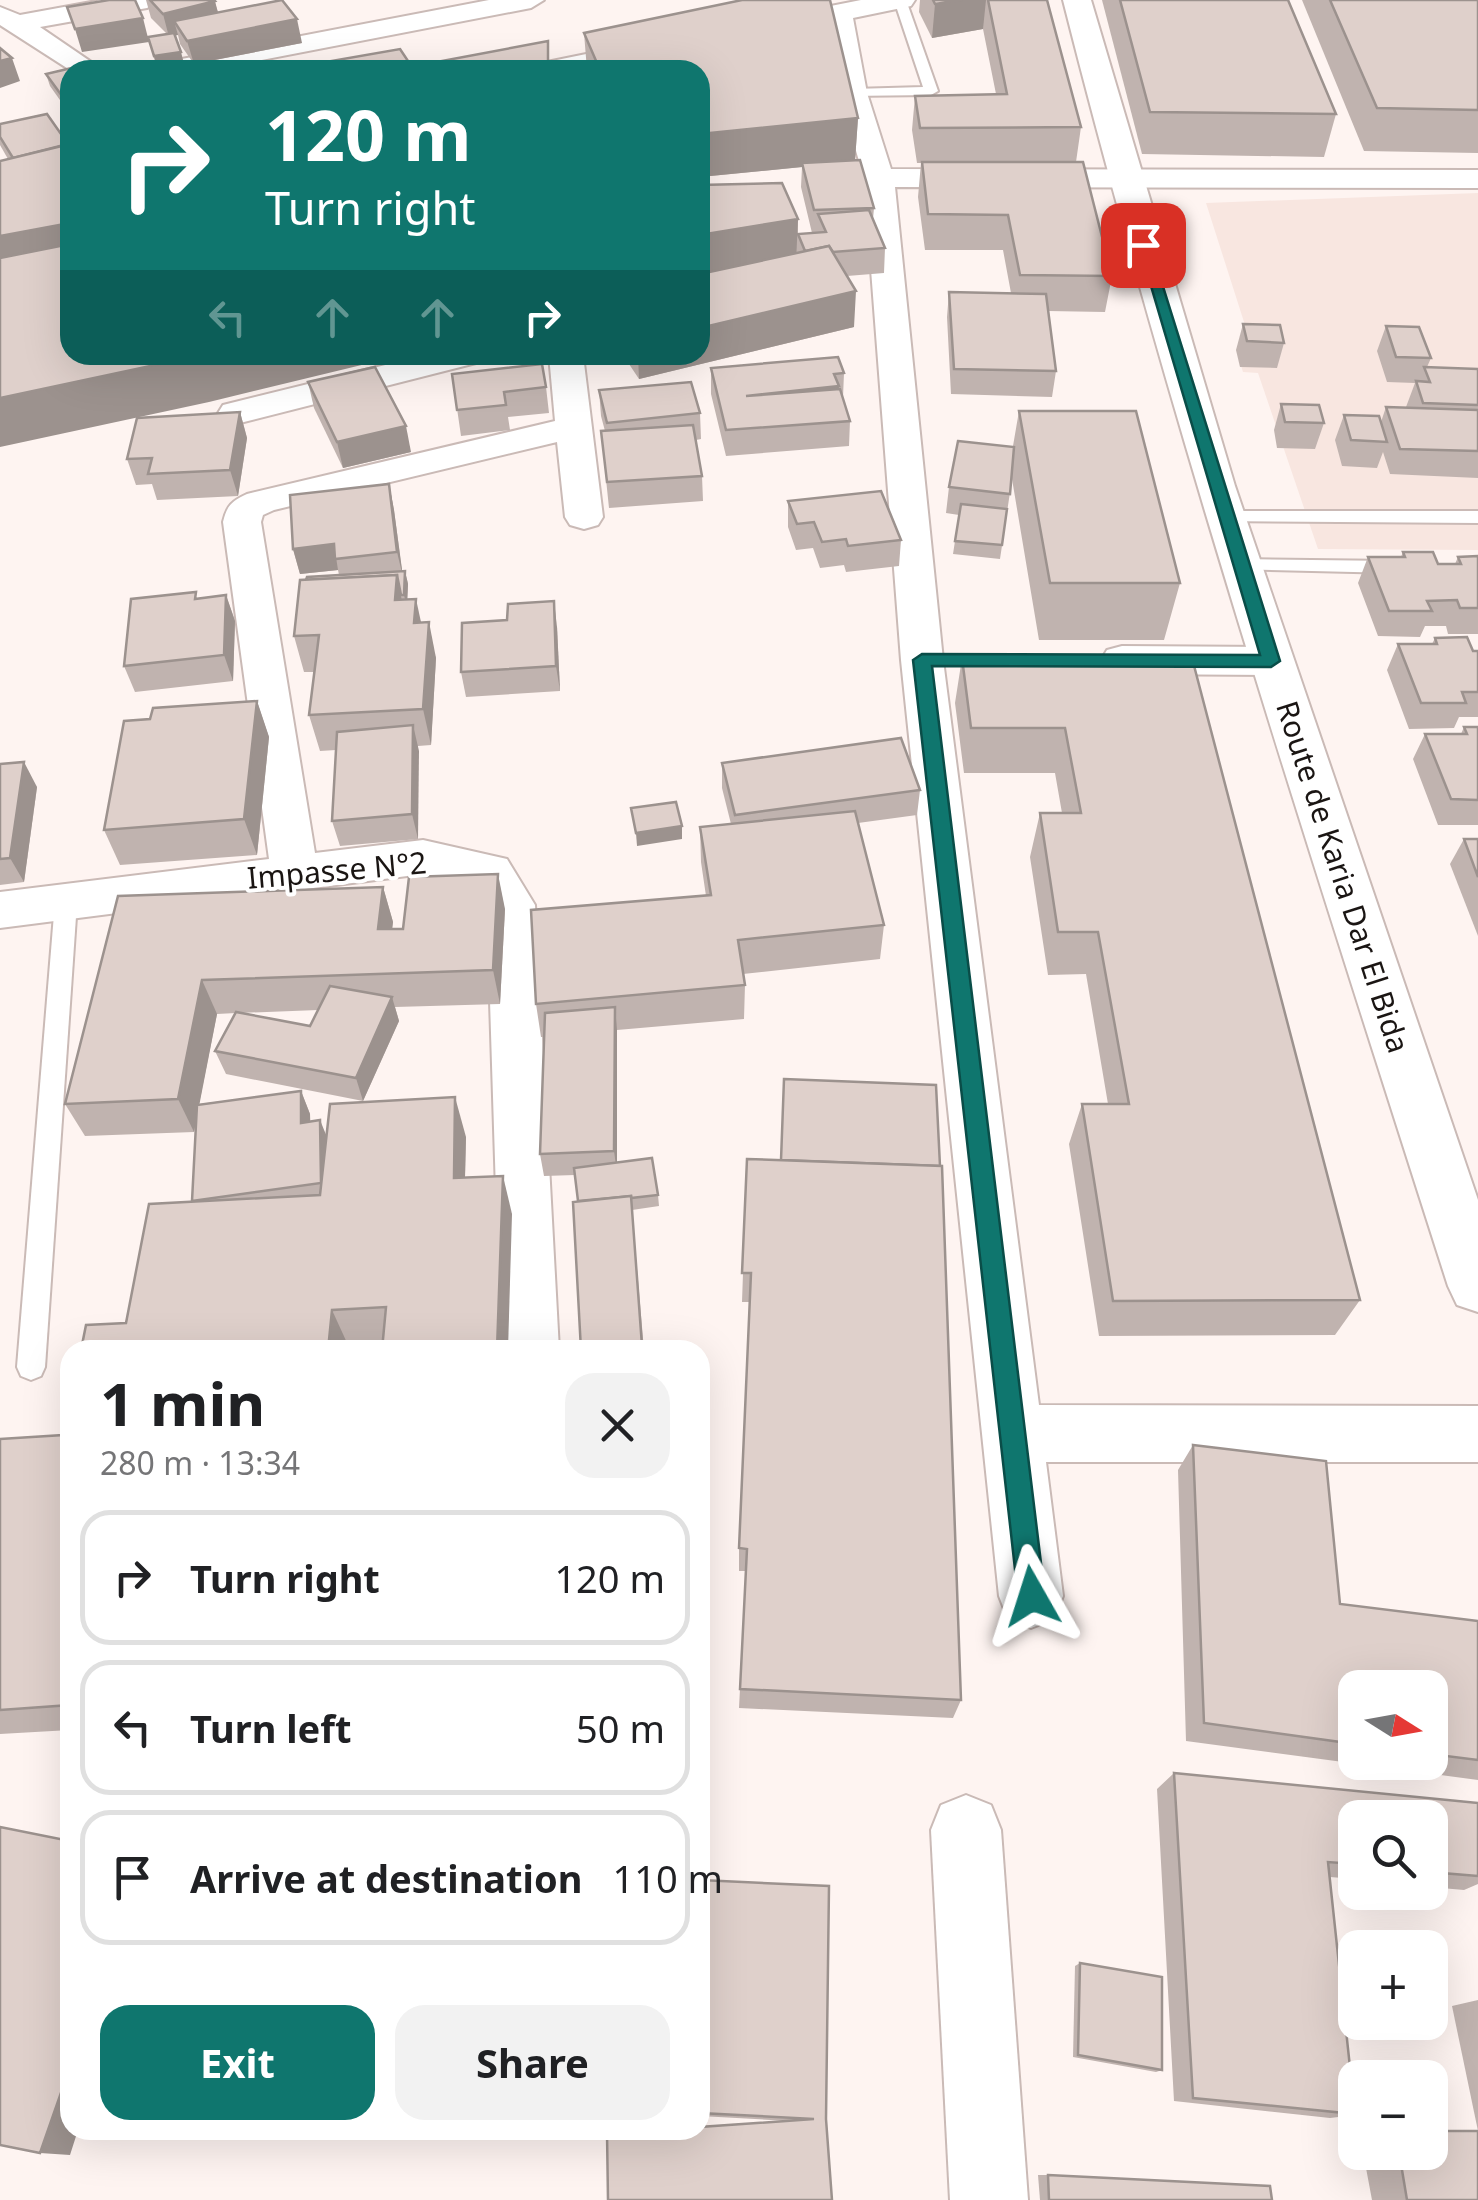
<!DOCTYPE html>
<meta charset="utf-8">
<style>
body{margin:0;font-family:"Noto Sans",sans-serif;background:#f2f2f2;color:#202124;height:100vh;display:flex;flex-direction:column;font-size:38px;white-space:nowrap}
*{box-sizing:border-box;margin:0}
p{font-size:32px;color:#757577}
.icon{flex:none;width:55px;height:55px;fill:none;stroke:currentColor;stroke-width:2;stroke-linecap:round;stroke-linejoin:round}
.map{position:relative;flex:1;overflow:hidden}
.panel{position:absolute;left:60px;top:1340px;width:650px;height:800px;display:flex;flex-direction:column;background:#fff;border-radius:30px;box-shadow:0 10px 40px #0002}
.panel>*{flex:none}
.hud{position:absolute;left:60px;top:60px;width:650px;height:305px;border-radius:30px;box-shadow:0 10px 40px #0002;background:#0f766e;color:#fff;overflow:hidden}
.needle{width:65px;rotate:101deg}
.tools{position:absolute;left:1338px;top:1670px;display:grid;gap:20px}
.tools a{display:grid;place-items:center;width:110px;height:110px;border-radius:20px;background:#fff;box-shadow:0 10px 40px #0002;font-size:50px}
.pin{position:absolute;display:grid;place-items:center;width:85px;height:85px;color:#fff;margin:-42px;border-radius:20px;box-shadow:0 5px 15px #0006}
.me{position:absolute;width:110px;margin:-55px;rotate:354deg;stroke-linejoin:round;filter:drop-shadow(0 0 8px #0008)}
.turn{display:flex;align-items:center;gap:35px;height:210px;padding:0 40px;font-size:45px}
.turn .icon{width:130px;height:130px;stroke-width:2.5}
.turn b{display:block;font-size:70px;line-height:85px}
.lanes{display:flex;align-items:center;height:95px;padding:0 40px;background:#0003;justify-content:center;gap:50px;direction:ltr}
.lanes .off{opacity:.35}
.round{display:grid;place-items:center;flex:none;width:105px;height:105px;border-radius:30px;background:#f2f2f2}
.overview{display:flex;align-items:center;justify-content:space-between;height:170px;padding:0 40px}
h1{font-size:60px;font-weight:700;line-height:75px}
.button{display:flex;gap:20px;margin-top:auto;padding:20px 40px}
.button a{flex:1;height:115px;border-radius:30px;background:#0f766e;color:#fff;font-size:40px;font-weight:700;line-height:115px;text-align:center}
.button a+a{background:#f2f2f2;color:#202124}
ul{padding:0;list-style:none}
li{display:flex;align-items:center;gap:30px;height:135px;margin:0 20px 15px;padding:0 20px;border:5px solid #e0e0e0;border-radius:30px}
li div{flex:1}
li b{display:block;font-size:38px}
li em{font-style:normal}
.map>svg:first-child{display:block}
.built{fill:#f8e6e0}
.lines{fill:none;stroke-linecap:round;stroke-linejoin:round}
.service-casing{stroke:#cabab6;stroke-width:4}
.minor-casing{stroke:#cabab6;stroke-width:4}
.tertiary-casing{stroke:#cabab6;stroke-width:4}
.service{fill:#fff;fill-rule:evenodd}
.minor{fill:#fff;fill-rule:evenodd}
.tertiary{fill:#fff;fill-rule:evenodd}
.wall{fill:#c0b3af;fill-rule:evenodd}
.shaded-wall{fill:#9c928e}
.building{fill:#dfd0cb;stroke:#9c928e;stroke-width:2.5}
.route{fill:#0f766e;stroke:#0a4d48;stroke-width:2.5}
.labels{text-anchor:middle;stroke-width:8;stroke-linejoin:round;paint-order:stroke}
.street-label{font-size:30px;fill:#1a1513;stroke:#fff}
</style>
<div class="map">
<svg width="1478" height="2200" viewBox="0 0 1478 2200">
<rect width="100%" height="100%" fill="#fef4f1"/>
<polygon class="built" points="1478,193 1478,550 1318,549 1258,373 1243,372 1236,350 1252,347 1206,203"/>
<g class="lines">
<g class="service-casing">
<g id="service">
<polygon points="894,0 906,0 938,91 931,95 848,96 846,93 853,89 923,87"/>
<polygon points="1225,511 1478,511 1478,523 1218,521 1216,517"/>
<polygon points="1240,559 1395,561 1404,567 1395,573 1233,569 1231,565"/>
<polygon points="66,894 77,902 45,1367 41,1376 31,1380 21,1376 17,1367 55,902"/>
</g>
</g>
<g class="minor-casing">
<g id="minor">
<polygon points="102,0 160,0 147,8 40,27 103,70 70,70 0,25 0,7 20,15"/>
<polygon points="489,0 544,0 531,8 210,70 152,70 166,62"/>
<polygon points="861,0 915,0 911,6 853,18 867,93 891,169 1478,170 1478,188 895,187 943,660 1039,1405 1478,1406 1478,1462 1046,1462 1063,1596 1054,1619 1031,1628 1008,1619 999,1596 901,660 864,178 839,93 827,23 805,27 792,19 795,13"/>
<polygon points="655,40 669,48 665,54 588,70 533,70 547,62"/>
<polygon points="426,355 485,355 480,362 236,424 223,421 218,413 223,405"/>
<path d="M549 355H583L603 517 598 525 584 529 570 525 565 517 557 442 274 510 263 515 261 522 315 853 423 840 507 859 535 905 559 1350H501L487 906 474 885 423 874 0 928V892L269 859 223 522C227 505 232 501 247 494L555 421Z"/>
<polygon points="1122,646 1271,647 1286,651 1292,661 1286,671 1271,675 1122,674 1107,670 1101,660 1107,650"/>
<polygon points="966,1795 991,1805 1001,1830 1028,2200 950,2200 931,1830 941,1805"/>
</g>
</g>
<g class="tertiary-casing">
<path id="tertiary" d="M1063 0H1091L1235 486 1478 1200V1312L1457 1305 1448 1286C1312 860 1173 434 1063 0Z"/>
</g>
<use href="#service" class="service"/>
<use href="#minor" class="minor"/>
<use href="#tertiary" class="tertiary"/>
</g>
<g class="wall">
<polygon points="146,0 214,0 218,12 302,43 194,64 180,44 178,35 175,35 184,64 157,68 148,37 167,34 151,18"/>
<polygon points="920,0 1047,0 1081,127 1076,162 1112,276 1105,312 1048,311 1056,371 1052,397 951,394 947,317 949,292 1011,293 1003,250 925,250 918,197 921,163 917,163 912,130 915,96 996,94 983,29 932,38 919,12"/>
<polygon points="1102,0 1288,0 1336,114 1324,157 1142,154"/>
<polygon points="1302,0 1478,0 1478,153 1364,151"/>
<polygon points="584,33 858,118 855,160 874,208 873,219 885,248 884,273 847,276 854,327 639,379 623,355 700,355 798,219 798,253 798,234 812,233 801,187 802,167 700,177 700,70 587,70"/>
<polygon points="70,70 70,125 65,111 67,110 50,86 46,74"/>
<polygon points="0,124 209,402 8,159 0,145"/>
<polygon points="1243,324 1284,343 1277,368 1240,367 1236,350"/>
<polygon points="1386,326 1431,358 1427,367 1478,369 1478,478 1390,474 1383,452 1377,468 1342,466 1335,440 1344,415 1381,422 1386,407 1406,407 1415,383 1387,382 1377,351"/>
<polygon points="711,368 844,373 843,397 850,421 849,446 726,456 711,394"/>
<polygon points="452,374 546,387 549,413 508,417 510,430 461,436"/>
<polygon points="308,382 411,452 343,468 314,408"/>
<polygon points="599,390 700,413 701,439 696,440 702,476 703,501 609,508 601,431 605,431 601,416"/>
<polygon points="1281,404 1324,423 1315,449 1277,448 1274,430"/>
<polygon points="1019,411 1180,583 1164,640 1039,640 1012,479 1000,559 953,554 959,515 946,513 949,487 1013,446"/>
<polygon points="240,412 247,438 238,496 157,500 152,484 136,485 127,459"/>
<polygon points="389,484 394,510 402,571 405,571 408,584 407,600 421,622 436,658 431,745 418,746 418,839 340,846 332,821 336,750 320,751 309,715 314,672 304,672 294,636 339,575 338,570 300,574 293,549"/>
<polygon points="788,501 901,540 899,566 846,572 844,565 820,568 813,548 796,550 788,527"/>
<polygon points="1403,552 1438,564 1455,564 1458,557 1478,556 1478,634 1448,634 1446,626 1425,626 1420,637 1378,636 1358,583 1368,557 1401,557"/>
<polygon points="226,595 235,621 233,681 135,692 124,666 198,598"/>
<polygon points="557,627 560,691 466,697 461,672"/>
<polygon points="1435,638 1473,651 1478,651 1478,717 1459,717 1454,728 1409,729 1387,670 1398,644 1432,644"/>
<polygon points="962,658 1192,658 1360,1300 1335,1335 1099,1336 1069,1144 1082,1104 1108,1104 1086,974 1048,975 1030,857 1040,813 1062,813 1055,773 964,773 955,703"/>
<polygon points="257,701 269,737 257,855 120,865 104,830 150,719"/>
<polygon points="1464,727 1478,727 1478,825 1438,825 1413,759 1425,734 1461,734"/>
<polygon points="722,763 920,790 917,815 858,823 884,925 880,959 743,974 745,985 744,1019 617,1030 617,1163 658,1195 659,1206 632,1210 644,1350 581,1350 578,1201 575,1175 544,1176 540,1154 544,1037 541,1037 536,1004 706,896 701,862 700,827 731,824 722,788"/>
<polygon points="0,764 37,787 24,882 0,885"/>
<polygon points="1464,839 1478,839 1478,936 1450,864"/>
<path d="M383 887 393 922 392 929H403L505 909 500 1004 395 1007 399 1021 363 1101 226 1074 215 1051 236 1013 217 1014 199 1104 301 1091 310 1114V1121L326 1135 466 1137 465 1177 512 1214 382 1343 348 1345 126 1323 192 1201 196 1123 194 1132 85 1136 65 1104 118 896ZM318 1010 310 1026 238 1013Z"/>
<polygon points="747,1159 961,1700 953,1718 739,1708 746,1571 739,1571 739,1548 750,1302 742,1302"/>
<polygon points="70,1402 70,1730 0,1734 0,1439 63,1435"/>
<path d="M1193 1445 1340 1604 1478 1621V1780L1186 1741 1178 1470ZM1355 1688H1430V1762H1355Z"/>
<polygon points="1174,1773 1478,1803 1478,1884 1464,1890 1430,1887 1430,1818 1355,1818 1355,1879 1330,1877 1355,2115 1330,2118 1174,2101 1157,1789"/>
<polygon points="700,1880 826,2119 789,2121 700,2116"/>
<polygon points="1080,1963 1162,2070 1156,2072 1073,2057 1075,1966"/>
<polygon points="1478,2000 1478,2131 1452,2006"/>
<polygon points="1363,2152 1430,2152 1478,2200 1372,2200"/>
<polygon points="1038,2175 1048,2175 1272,2200 1040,2200"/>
</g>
<g class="shaded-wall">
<polygon points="962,0 986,0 983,29 932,38 935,4"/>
<polygon points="215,1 221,25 174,21 178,35 169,37 163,14"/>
<polygon points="143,18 149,42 82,52 75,29"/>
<polygon points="297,19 302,43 194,64 187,41"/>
<polygon points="181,52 184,64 157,68 154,56"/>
<polygon points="12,58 20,81 0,88 0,61"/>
<polygon points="858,118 855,161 802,163 802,167 700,177 700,134"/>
<polygon points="798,219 796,263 700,280 700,235"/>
<polygon points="70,223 70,270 0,284 0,236"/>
<polygon points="856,291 854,327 639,379 638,355 700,355 700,328"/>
<polygon points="202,355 403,355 209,402 0,447 0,398"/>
<polygon points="839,386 838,411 746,396"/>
<polygon points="240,412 247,438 238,496 230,470"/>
<polygon points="406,426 411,452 343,468 337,442"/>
<polygon points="389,484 394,510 403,577 397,552"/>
<polygon points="334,544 338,570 300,574 293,549"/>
<polygon points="405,571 408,584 407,608 404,595"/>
<polygon points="397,575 404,612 395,600"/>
<polygon points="226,595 235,621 233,681 224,655"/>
<polygon points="416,599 424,636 414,623"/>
<polygon points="554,601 557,627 560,691 556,666"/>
<polygon points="429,622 436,658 431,745 423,709"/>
<polygon points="257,701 269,737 257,855 244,819"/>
<polygon points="413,725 419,751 418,839 412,814"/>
<polygon points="24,762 37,787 24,882 10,858"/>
<polygon points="682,826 682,839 637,846 636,833"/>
<polygon points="498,874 505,909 500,1004 493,970"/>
<polygon points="383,887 393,922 388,964 378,929"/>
<polygon points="202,980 217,1014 194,1132 178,1099"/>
<polygon points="392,997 399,1021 363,1101 356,1078"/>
<polygon points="615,1007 617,1030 617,1173 614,1151"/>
<polygon points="301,1091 310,1114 311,1145 301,1123"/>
<polygon points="455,1097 466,1137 464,1216 454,1178"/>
<polygon points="320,1120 329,1142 321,1183"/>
<polygon points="503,1176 512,1214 508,1350 497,1350"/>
<polygon points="332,1310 348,1345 348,1350 328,1350"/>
<polygon points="70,2067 70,2130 78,2130 70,2155 40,2153"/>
</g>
<g class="building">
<polygon points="109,0 135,0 143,18 75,29 67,7"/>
<polygon points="150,0 214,0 215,1 163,14"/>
<polygon points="282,0 297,19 187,41 174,21"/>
<polygon points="742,0 830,0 858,118 700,134 700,70 600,70 584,33"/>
<polygon points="933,0 962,0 935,4"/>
<polygon points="988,0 1047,0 1081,127 920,128 915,96 1007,94"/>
<polygon points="1120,0 1288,0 1336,114 1150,112"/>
<polygon points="1330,0 1478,0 1478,110 1377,108"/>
<polygon points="174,33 181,52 154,56 148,37"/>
<polygon points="548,41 548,70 394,70"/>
<polygon points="0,48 12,58 0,61"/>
<polygon points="400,49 412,67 394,70 280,70"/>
<polygon points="76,67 78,70 70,70 70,107 46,74"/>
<polygon points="47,114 68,144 13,158 0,137 0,124"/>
<polygon points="70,144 70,223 0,236 0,161"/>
<polygon points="860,160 874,208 814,210 802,163"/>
<polygon points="922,162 1083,162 1112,276 1020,275 1008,215 928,214"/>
<polygon points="782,183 798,219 700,235 700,185"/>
<polygon points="869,210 885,248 833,252 829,246 805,251 798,234 826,232 818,214"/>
<polygon points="70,244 70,355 202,355 0,398 0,258"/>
<polygon points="829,246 856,291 700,328 700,274"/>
<polygon points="949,292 1046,294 1056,371 954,369"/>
<polygon points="1243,324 1280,325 1284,343 1247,341"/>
<polygon points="1386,326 1419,327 1431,358 1396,357"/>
<polygon points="838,357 844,373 834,374 839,386 746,396 840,389 850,421 726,430 711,368"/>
<polygon points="542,364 546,387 504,392 506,405 457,410 452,374"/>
<polygon points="375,367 406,426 337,442 308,382"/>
<polygon points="1424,367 1478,369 1478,405 1423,403 1416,381 1430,382"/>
<polygon points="691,382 700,413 607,423 599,390"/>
<polygon points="1281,404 1319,405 1324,423 1285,422"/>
<polygon points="1386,407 1478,410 1478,451 1400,449"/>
<polygon points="1019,411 1136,411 1180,583 1050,583"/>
<polygon points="240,412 230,470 148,474 152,458 127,459 137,418"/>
<polygon points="1344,415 1379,416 1387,442 1351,440"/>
<polygon points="693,425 702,476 607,482 601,431"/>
<polygon points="958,441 1014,447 1010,494 949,487"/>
<polygon points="389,484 397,552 335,559 334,544 293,549 290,495"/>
<polygon points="881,491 901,540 848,546 846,539 822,542 814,522 797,524 788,501"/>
<polygon points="961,504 1007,509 1002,545 955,541"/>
<polygon points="1403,552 1433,552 1438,564 1461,564 1458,557 1478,556 1478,608 1460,608 1457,600 1427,601 1432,611 1389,611 1368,557 1405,557"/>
<polygon points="405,571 404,595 401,595 397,575 306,580 307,577"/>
<polygon points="397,575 395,600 416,599 414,623 429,622 423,709 309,715 319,635 294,636 300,580"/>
<polygon points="196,592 195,599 226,595 224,655 124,666 131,599"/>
<polygon points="554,601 556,666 461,672 462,623 507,620 508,604"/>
<polygon points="1467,637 1473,651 1478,651 1478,692 1462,692 1466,703 1421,703 1398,644 1437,644 1435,638"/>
<polygon points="962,658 1192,658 1360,1300 1113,1301 1082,1104 1129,1104 1098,932 1058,932 1040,813 1081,813 1065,728 971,728"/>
<polygon points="257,701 244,819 104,830 124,721 150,719 153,708"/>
<polygon points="413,725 412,814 332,821 337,732"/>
<polygon points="1464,727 1478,727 1478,800 1451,799 1425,734 1467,734"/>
<polygon points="901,738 920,790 735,815 722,763"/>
<polygon points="24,762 10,858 0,859 0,764"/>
<polygon points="676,802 682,826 636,833 631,808"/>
<polygon points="855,811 884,925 738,940 745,985 536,1004 531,910 711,895 700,827"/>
<polygon points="1464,839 1478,839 1478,877"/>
<polygon points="498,874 493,970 202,980 178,1099 65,1104 118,896 383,887 378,929 403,929 409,877"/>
<polygon points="330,986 392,997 356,1078 215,1051 236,1012 310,1026"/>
<polygon points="615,1007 614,1151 540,1154 545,1013"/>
<polygon points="784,1079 936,1085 940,1166 781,1160"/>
<polygon points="301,1091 301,1123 320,1120 321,1183 192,1201 197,1105"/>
<polygon points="455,1097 454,1178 503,1176 497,1350 382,1350 386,1307 332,1310 328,1350 81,1350 86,1325 126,1323 149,1204 320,1195 330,1104"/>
<polygon points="652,1158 658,1195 631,1198 631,1196 578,1201 574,1168"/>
<polygon points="747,1159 942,1166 961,1700 740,1689 747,1549 739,1548 751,1273 742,1273"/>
<polygon points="631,1196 642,1346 581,1350 573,1202"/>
<polygon points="70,1402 70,1705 0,1710 0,1439 63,1435"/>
<polygon points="1193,1445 1326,1461 1340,1604 1478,1621 1478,1760 1430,1754 1430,1688 1355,1688 1355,1744 1204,1723"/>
<polygon points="1174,1773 1478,1803 1478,1876 1430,1872 1430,1818 1355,1818 1355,1864 1328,1862 1355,2114 1193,2098"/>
<polygon points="0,1827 70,1841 70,2067 40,2153 0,2145"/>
<polygon points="700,1880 829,1886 826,2119 832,2200 608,2200 607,2133 651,2130 700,2130 700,2127 814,2119 700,2113"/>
<polygon points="1080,1963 1162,1977 1162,2070 1078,2055"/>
<polygon points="1430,2131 1478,2131 1478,2200 1407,2200 1399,2152 1430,2152"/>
<polygon points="1048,2175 1270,2186 1272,2200 1049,2200"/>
</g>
<polygon class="route" points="1138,242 1150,245 1280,661 1271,667 932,666 1045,1596 1041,1606 1032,1610 1022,1606 1018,1596 913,660 922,654 1260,655"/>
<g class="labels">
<g class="street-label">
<text transform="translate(337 871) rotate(-5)" y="10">Impasse N°2</text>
<text transform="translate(1342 877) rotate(72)" y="10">Route de Karia Dar El Bida</text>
</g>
</g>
</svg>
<div class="tools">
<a><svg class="needle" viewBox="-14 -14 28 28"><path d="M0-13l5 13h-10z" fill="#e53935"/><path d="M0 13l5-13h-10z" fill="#757577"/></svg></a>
<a><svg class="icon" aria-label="search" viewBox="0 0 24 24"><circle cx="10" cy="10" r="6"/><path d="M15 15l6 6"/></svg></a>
<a>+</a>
<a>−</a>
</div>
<div class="pin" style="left:1143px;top:245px;background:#d93025"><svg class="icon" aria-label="arrive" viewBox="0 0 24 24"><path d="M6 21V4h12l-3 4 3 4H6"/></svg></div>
<svg class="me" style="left:1032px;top:1596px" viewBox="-20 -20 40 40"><path d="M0-17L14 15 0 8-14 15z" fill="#0f766e" stroke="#fff" stroke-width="4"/></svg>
<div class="hud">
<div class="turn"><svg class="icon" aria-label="right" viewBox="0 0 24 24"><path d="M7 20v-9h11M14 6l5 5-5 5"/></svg><div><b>120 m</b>Turn right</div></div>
<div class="lanes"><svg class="icon off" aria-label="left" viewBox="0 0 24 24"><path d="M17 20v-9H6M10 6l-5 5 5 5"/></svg><svg class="icon off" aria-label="ahead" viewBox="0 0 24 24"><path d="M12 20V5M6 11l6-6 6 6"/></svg><svg class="icon off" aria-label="ahead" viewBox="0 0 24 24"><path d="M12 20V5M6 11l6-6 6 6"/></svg><svg class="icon" aria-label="right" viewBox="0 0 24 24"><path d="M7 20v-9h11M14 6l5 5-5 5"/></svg></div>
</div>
<section class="panel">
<div class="overview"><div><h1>1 min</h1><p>280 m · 13:34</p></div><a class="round"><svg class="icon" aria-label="close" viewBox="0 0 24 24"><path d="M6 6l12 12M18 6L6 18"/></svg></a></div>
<ul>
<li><svg class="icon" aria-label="right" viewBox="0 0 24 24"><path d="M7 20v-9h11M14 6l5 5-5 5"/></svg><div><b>Turn right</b></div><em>120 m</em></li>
<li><svg class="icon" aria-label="left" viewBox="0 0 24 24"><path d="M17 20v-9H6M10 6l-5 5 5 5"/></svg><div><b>Turn left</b></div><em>50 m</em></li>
<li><svg class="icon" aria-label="arrive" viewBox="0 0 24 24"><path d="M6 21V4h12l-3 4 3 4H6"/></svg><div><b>Arrive at destination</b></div><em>110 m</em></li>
</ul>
<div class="button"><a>Exit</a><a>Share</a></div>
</section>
</div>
